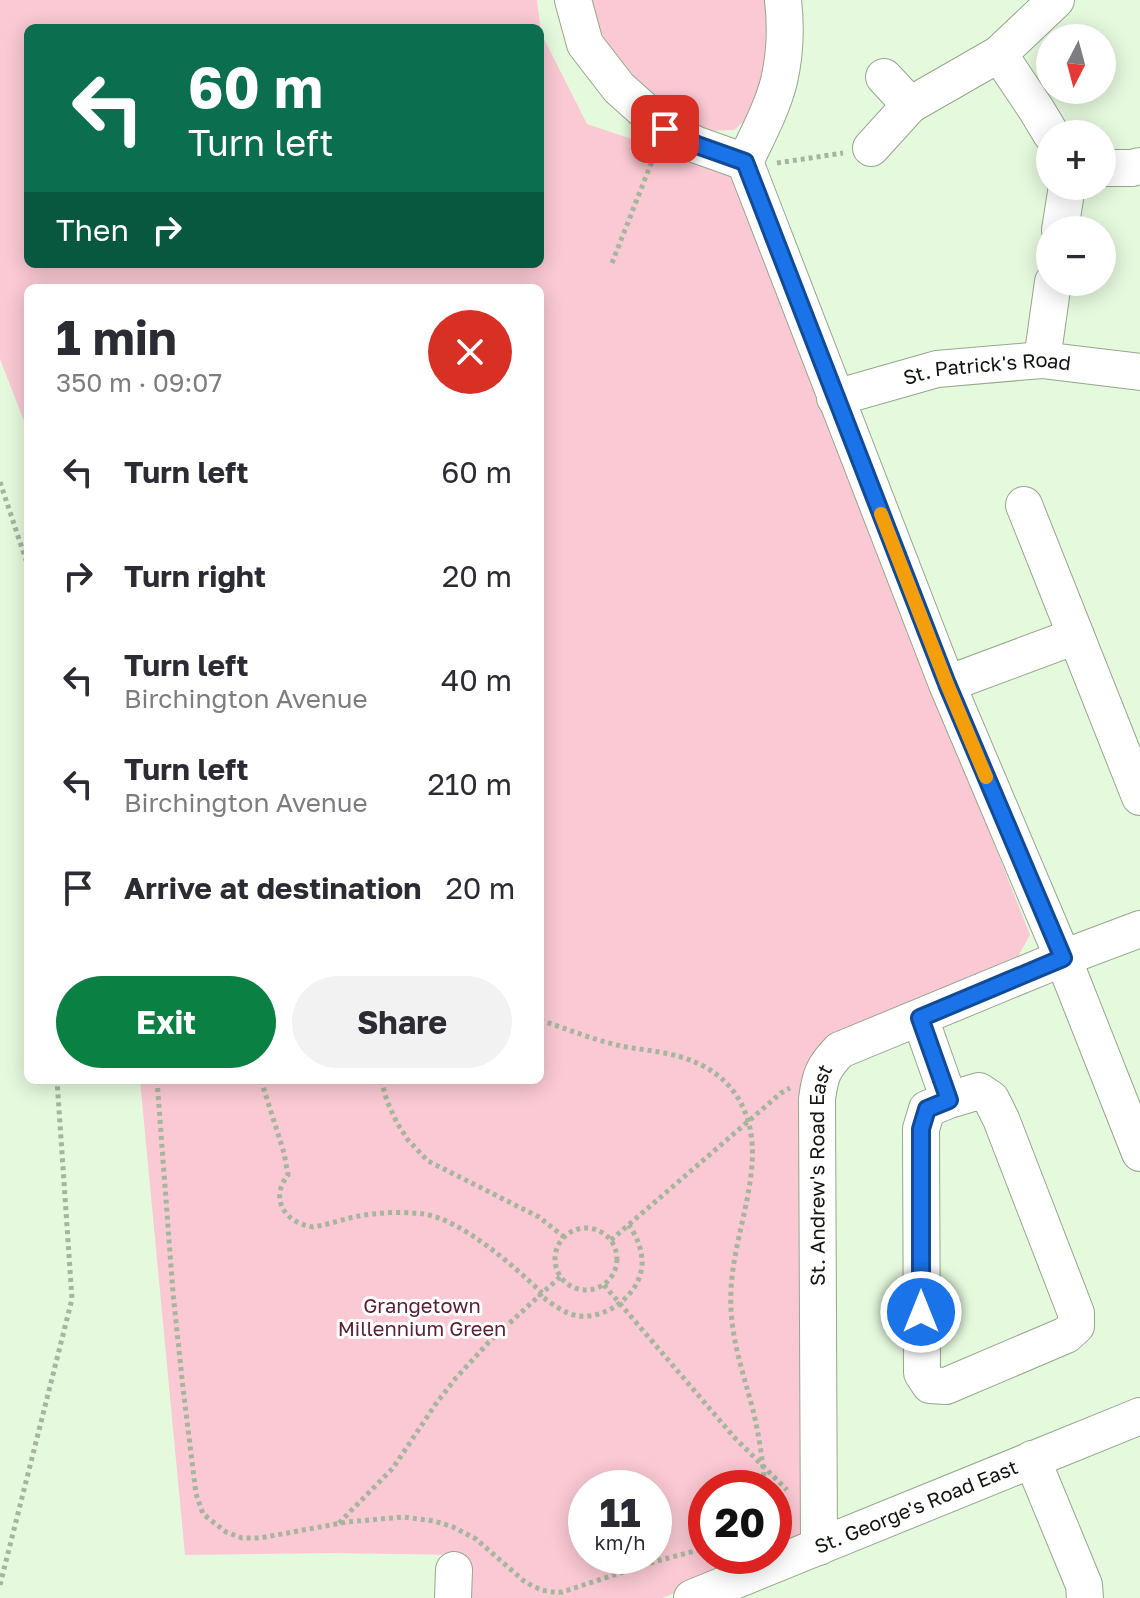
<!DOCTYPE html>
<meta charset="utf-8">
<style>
body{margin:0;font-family:"Golos Text",sans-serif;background:#f2f2f3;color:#2b2b33;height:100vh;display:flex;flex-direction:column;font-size:30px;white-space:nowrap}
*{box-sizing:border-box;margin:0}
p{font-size:26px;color:#7c7c81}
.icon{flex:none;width:44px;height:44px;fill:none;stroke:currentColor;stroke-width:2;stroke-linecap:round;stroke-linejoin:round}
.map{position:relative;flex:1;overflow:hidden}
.drawer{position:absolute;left:24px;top:284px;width:520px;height:800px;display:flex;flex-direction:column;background:#fff;border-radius:12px;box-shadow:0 4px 20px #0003}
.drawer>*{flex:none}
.banner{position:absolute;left:24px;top:24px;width:520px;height:244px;border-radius:12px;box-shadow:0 4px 20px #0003;background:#0b6e4f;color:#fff;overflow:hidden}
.needle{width:52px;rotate:186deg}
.controls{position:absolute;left:1036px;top:24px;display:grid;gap:16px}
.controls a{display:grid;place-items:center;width:80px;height:80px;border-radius:50%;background:#fff;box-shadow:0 4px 20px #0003;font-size:40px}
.speed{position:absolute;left:568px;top:1470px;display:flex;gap:16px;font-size:40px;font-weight:700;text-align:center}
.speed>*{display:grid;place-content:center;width:104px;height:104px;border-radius:50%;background:#fff;box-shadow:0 4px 20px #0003;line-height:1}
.speed small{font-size:20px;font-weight:400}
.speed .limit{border:12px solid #d22;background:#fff;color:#111}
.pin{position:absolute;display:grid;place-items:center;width:68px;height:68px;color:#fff;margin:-34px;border-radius:16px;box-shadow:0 4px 12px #0006}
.me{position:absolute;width:88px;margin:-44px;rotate:0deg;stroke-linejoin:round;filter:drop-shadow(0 0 6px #0008)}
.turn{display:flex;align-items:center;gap:28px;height:168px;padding:0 32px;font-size:36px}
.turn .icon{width:104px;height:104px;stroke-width:2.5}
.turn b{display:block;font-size:56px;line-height:68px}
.then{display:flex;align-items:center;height:76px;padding:0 32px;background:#0003;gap:16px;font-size:30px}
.round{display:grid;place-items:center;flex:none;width:84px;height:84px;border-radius:42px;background:#f2f2f3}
.head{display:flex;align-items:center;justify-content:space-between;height:136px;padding:0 32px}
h1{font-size:48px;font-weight:700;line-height:60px}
.cta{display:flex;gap:16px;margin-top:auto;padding:16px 32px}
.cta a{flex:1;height:92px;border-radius:48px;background:#0b8043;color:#fff;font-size:32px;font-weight:700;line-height:92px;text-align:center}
.cta a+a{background:#f2f2f3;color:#2b2b33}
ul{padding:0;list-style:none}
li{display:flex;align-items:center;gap:24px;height:104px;padding:0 32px}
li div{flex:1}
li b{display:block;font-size:30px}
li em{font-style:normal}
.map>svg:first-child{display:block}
.green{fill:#fac9d3;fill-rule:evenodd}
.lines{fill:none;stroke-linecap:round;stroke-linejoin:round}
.minor-casing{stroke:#95a78d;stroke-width:38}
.path{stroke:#a5b59e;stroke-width:5;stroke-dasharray:4 4;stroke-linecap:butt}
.minor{stroke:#fff;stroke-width:36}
.route-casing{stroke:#114b97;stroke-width:20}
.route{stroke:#1a73e8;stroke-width:14}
.slow{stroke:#f59e0b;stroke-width:14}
.labels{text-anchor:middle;stroke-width:6;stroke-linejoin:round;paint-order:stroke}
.street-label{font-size:20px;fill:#10160d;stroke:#fff}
.park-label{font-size:20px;fill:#5b2032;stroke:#fff}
</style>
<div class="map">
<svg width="1140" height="1598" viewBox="0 0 1140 1598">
<rect width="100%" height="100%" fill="#e5f9dd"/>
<g class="green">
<path d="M0 0H537L541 33 587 124 730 172 1030 935 1013 965 821 1048 807 1523 795 1545 774 1553V1488H706V1556H767L662 1598H463V1563L466 1555 330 1553 185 1555 140 1080H540V288H28V431L0 359ZM28 28H540V264H28ZM586 1488H654V1556H586Z"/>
<path d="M591 0H769C768 32 768 84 752 112 747 119 740 124 734 130L707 131 681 122 633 82 602 35Z"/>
</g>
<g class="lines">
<g class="minor-casing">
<g id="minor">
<polyline points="573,0 585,44 619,88 665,129 697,145 745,162"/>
<path d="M783 0C786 26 785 55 779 81 772 109 757 136 745 162L947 684 1063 958 1140 1153"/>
<polyline points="999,54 1056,0"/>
<polyline points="884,77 910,105"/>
<polyline points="871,148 910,105 999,54 1036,109 1051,134"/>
<polyline points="1102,168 1132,168 1140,166"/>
<polyline points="1060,230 1067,186"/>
<polyline points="1042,360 1053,282"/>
<path id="s1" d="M835 398 937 369 1042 360 1140 372"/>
<polyline points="1024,505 1140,797"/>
<polyline points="947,684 1076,636"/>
<polyline points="920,1018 949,1100 927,1109 921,1129 922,1373 930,1385 946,1386 1066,1335 1076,1326 1076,1313 1001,1119 991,1099 979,1091 949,1100"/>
<polyline points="1032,1459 1084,1585 1085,1598"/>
<path id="s2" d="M819 1547 817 1099C820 1076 823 1067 840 1050L1063 958 1140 929"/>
<polyline points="453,1598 454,1570"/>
<path id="s3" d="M692 1598 1140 1416"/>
</g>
</g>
<g class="path">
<polyline points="777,163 843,153"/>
<polyline points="612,263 654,156"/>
<polyline points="0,482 28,566"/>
<path d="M540 1020C567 1029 594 1040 621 1046 641 1050 662 1051 681 1057 732 1072 756 1112 752 1164 749 1207 733 1247 731 1290 729 1335 742 1368 753 1410 759 1435 763 1462 765 1488"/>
<path d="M157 1080 173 1293 183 1388 196 1494 203 1514 226 1532 242 1538H260L347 1522 403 1517 434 1521 453 1527 476 1539 524 1581C536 1589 548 1593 562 1592L657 1561 706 1548"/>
<path d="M261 1080 284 1153 288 1175C269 1199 285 1223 313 1227 333 1224 353 1215 374 1214 390 1212 408 1212 424 1214 462 1220 514 1266 542 1293"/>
<polyline points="381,1080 387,1101 397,1123 408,1140 428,1161 525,1210 539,1217 564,1237"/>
<circle cx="586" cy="1259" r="31"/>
<polyline points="611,1240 781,1093 790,1088"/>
<path d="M560 1277 540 1295C551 1303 564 1314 579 1316 607 1319 639 1295 642 1266 643 1251 637 1237 629 1225"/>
<polyline points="604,1285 734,1437 787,1490"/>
<polyline points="339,1523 393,1468 435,1405 455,1379 488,1343 540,1295"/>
<polyline points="0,1585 72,1299 57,1080"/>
</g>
<use href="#minor" class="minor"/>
</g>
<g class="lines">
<g class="route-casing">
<polyline id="route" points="665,129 697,145 745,162 947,684 1063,958 920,1018 949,1100 927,1109 921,1129 921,1312"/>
</g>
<use href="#route" class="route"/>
<polyline class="slow" points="881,514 947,684 986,777"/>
</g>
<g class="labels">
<g class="street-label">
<text dy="7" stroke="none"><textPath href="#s1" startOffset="156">St. Patrick's Road</textPath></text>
<text dy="7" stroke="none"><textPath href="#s2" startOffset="372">St. Andrew's Road East</textPath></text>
<text dy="7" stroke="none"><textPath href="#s3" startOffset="242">St. George's Road East</textPath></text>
</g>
<g class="park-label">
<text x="422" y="1313">Grangetown<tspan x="422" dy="23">Millennium Green</tspan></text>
</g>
</g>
</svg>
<div class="controls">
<a><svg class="needle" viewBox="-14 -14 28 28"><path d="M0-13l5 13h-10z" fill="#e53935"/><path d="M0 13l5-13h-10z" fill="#7c7c81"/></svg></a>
<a>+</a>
<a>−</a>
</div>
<div class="speed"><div>11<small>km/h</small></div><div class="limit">20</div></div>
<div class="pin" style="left:665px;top:129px;background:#d93025"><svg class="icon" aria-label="arrive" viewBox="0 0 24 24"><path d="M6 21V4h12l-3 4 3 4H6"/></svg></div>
<svg class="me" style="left:921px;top:1312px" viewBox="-20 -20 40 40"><circle r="17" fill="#1a73e8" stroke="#fff" stroke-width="3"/><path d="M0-11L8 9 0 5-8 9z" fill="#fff"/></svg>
<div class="banner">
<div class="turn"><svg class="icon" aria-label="left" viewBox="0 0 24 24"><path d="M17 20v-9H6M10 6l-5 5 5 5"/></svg><div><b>60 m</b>Turn left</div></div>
<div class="then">Then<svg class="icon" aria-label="right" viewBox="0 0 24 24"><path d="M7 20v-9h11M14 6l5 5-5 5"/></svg></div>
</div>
<section class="drawer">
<div class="head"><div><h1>1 min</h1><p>350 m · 09:07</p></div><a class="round" style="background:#d93025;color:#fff"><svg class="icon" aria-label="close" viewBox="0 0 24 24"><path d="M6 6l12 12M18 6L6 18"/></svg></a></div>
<ul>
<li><svg class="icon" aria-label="left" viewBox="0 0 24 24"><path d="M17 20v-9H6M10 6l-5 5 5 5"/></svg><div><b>Turn left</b></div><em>60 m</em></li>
<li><svg class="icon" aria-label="right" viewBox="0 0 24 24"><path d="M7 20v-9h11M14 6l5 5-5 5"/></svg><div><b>Turn right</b></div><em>20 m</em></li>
<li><svg class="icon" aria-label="left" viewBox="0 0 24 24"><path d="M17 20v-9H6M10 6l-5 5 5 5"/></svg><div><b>Turn left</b><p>Birchington Avenue</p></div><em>40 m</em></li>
<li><svg class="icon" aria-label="left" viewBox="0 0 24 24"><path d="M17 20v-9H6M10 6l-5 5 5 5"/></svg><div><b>Turn left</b><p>Birchington Avenue</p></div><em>210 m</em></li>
<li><svg class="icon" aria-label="arrive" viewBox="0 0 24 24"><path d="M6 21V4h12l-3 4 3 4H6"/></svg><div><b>Arrive at destination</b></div><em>20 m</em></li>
</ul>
<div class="cta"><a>Exit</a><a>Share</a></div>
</section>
</div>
